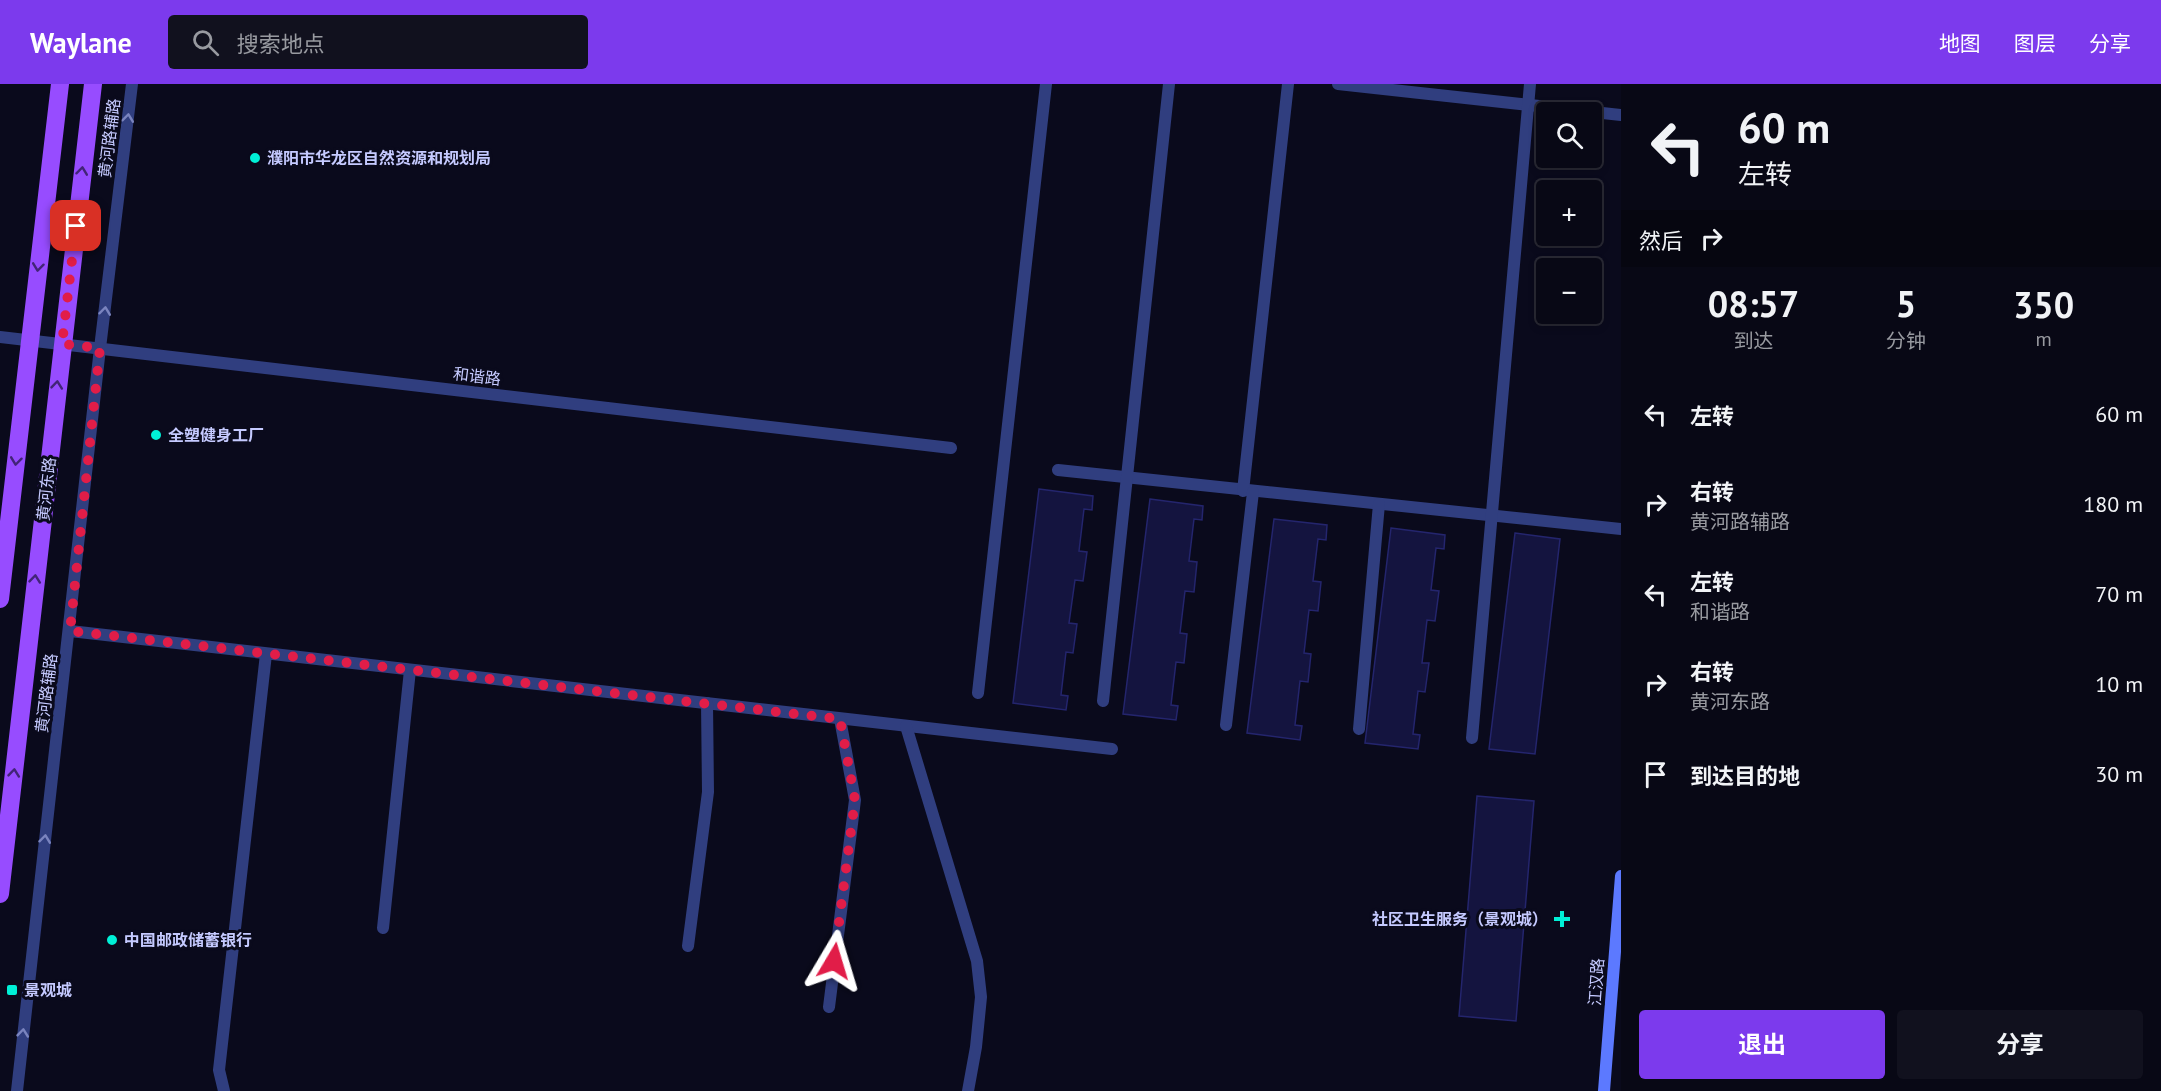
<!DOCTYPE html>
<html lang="zh">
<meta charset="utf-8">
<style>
body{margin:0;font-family:"PT Sans","Noto Sans SC",sans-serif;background:#11111e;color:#f1f3f6;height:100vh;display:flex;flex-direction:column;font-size:22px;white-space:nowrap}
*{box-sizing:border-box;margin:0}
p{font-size:20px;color:#989aa0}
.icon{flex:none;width:33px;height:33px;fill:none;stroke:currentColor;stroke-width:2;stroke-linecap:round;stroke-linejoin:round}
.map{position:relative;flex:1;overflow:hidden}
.drawer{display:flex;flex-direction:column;background:#080815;width:540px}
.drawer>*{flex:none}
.top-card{background:#080815;color:#f1f3f6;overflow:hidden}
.tools{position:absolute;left:1536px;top:18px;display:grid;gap:12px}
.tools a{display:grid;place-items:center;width:66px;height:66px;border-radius:6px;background:#080815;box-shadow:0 3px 9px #0003,0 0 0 2px #292934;font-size:30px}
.pin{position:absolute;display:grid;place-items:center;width:51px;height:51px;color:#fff;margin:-26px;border-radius:12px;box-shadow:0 3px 9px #0006}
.me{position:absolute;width:66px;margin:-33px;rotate:7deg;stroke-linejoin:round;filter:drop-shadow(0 0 4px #0008)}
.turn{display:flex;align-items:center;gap:21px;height:126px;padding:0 18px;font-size:27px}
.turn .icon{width:78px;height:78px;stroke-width:2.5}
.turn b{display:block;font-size:42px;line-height:51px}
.then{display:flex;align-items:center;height:57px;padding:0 18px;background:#0003;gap:12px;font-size:22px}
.eta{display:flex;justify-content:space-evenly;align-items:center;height:102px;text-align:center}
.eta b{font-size:36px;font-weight:700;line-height:42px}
.cta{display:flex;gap:12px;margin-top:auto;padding:12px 18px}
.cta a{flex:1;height:69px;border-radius:6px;background:#7c3aed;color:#fff;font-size:24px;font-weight:700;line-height:69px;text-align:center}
.cta a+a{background:#11111e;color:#f1f3f6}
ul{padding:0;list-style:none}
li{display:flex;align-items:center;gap:18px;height:90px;padding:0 18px}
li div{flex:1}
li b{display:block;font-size:22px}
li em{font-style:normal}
header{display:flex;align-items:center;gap:36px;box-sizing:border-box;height:84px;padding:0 30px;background:#7c3aed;color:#fff}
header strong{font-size:28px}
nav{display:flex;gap:33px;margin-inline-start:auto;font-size:21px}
.search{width:420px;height:54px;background:#11111e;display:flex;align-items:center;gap:15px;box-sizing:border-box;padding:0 21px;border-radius:6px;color:#989aa0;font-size:22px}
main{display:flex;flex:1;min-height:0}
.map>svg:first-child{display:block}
.building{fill:#14143f;stroke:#24256d;stroke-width:1.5}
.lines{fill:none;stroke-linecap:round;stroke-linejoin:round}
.lane{stroke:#303e7f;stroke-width:12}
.street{stroke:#303e7f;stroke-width:12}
.secondary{stroke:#5c79ff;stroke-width:12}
.primary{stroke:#974cff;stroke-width:18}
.oneway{stroke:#7a84bf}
.oneway2{stroke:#422477}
.route{stroke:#e11d48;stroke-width:10;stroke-dasharray:0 18}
.poi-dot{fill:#00f0d7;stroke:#0a0a1c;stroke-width:2}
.labels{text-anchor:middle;stroke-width:6;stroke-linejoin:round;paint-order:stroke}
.street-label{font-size:16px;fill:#c5caff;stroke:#0a0a1c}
.poi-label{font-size:16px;font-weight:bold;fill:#c5caff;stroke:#0a0a1c;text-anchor:start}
</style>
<header>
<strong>Waylane</strong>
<div class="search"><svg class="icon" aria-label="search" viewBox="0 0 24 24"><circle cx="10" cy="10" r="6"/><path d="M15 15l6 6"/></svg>搜索地点</div>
<nav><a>地图</a><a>图层</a><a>分享</a></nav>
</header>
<main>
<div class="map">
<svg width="1621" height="1007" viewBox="0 0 1621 1007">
<rect width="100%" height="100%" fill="#0a0a1c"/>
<g class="building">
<polygon points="1039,405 1093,412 1092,426 1084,425 1079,467 1087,468 1083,497 1075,496 1069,539 1077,540 1073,569 1066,568 1061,611 1068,612 1066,626 1013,619"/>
<polygon points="1150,415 1203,422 1202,436 1194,435 1189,477 1197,478 1194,508 1185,507 1180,549 1187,550 1184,579 1176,578 1171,621 1178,622 1176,636 1123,630"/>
<polygon points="1274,435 1327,441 1326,456 1318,455 1313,497 1321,498 1318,527 1309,526 1304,569 1311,570 1308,598 1300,597 1295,641 1302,642 1300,656 1247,649"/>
<polygon points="1391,444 1445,451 1444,465 1436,464 1431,506 1439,507 1435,537 1427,536 1422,579 1429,579 1425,608 1418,607 1413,650 1420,651 1418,665 1365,659"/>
<polygon points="1515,449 1560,455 1535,670 1489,665"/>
<polygon points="1477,712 1534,717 1516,937 1459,932"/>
</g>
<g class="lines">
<g class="lane">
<polyline points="70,547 1112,665"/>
<polyline points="906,642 977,877 981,913 976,963 968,1007"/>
<polyline points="17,1007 100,264 132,0"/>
<polyline points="224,1007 219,986 266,570"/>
</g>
<g class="street">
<polyline points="1338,0 1621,31"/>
<polyline points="0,253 951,364"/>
<polyline points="1058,386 1621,445"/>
<polyline points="1243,407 1288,0"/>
<polyline points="978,609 1046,0"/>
<polyline points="1103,617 1169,0"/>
<polyline points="1226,641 1253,408"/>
<polyline points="1359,645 1379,420"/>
<polyline points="1472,654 1530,0"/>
<polyline points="383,844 410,586"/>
<polyline points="688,862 708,708 707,619"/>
<polyline points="829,923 855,716 840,635"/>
</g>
<polyline class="secondary" points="1604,1007 1621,792"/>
<g class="primary">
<polyline points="0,515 60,0"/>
<polyline points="0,810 93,0"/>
</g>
</g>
<defs><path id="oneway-chevron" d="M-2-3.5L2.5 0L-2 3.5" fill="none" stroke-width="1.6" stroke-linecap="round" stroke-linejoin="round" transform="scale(1.5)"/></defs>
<g class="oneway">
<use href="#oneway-chevron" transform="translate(128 34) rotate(-83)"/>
<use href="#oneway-chevron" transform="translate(105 227) rotate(-83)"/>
<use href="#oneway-chevron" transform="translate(45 755) rotate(-83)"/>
<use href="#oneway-chevron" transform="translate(23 949) rotate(-84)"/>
</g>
<g class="oneway2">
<use href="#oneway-chevron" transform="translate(82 87) rotate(-83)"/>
<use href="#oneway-chevron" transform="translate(38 183) rotate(97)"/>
<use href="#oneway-chevron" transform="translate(57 301) rotate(-84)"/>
<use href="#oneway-chevron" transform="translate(16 377) rotate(97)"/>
<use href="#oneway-chevron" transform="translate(35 495) rotate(-84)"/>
<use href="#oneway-chevron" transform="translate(14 689) rotate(-84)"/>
</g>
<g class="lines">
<polyline class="route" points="76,142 62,260 100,264 70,547 840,635 855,716 834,877"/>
</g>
<g class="poi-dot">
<circle cx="255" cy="74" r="6"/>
<circle cx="156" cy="351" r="6"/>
<path d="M1559 826h6v6h6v6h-6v6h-6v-6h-6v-6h6z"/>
<circle cx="112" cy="856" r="6"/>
<rect x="6" y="900" width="12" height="12" rx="3"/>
</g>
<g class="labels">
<g class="street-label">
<text transform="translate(109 54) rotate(-83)" y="6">黄河路辅路</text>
<text transform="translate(477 292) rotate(7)" y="6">和谐路</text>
<text transform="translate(46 405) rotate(-84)" y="6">黄河东路</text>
<text transform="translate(46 609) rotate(-83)" y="6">黄河路辅路</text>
<text transform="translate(1596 898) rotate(-86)" y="6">江汉路</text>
</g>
<g class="poi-label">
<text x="267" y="80">濮阳市华龙区自然资源和规划局</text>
<text x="168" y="357">全塑健身工厂</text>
<text x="1548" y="841" text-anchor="end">社区卫生服务（景观城）</text>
<text x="124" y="862">中国邮政储蓄银行</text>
<text x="24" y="912">景观城</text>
</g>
</g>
</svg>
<div class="tools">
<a><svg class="icon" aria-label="search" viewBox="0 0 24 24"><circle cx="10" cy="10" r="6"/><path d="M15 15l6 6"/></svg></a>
<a>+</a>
<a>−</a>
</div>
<div class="pin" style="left:76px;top:142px;background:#d93025"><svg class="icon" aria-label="arrive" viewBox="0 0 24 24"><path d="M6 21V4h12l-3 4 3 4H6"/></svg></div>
<svg class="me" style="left:834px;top:877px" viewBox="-20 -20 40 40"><path d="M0-17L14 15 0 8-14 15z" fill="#e11d48" stroke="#fff" stroke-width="4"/></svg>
</div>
<section class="drawer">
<div class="top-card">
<div class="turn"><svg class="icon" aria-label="left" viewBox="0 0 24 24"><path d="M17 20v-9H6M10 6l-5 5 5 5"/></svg><div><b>60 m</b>左转</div></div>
<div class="then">然后<svg class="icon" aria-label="right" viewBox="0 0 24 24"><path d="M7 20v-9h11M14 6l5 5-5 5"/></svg></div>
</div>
<div class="eta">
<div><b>08:57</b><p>到达</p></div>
<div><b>5</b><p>分钟</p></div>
<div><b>350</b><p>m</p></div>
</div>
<ul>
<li><svg class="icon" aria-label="left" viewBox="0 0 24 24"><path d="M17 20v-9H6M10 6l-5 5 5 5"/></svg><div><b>左转</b></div><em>60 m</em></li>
<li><svg class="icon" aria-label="right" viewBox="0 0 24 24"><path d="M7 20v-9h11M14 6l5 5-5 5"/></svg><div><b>右转</b><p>黄河路辅路</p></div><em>180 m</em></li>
<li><svg class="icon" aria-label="left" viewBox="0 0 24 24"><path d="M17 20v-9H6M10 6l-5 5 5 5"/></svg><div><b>左转</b><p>和谐路</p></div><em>70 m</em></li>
<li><svg class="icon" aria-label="right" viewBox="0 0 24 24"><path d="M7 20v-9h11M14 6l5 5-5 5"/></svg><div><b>右转</b><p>黄河东路</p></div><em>10 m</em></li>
<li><svg class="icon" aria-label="arrive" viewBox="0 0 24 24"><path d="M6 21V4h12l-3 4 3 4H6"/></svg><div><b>到达目的地</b></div><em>30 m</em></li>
</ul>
<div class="cta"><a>退出</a><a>分享</a></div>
</section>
</main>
